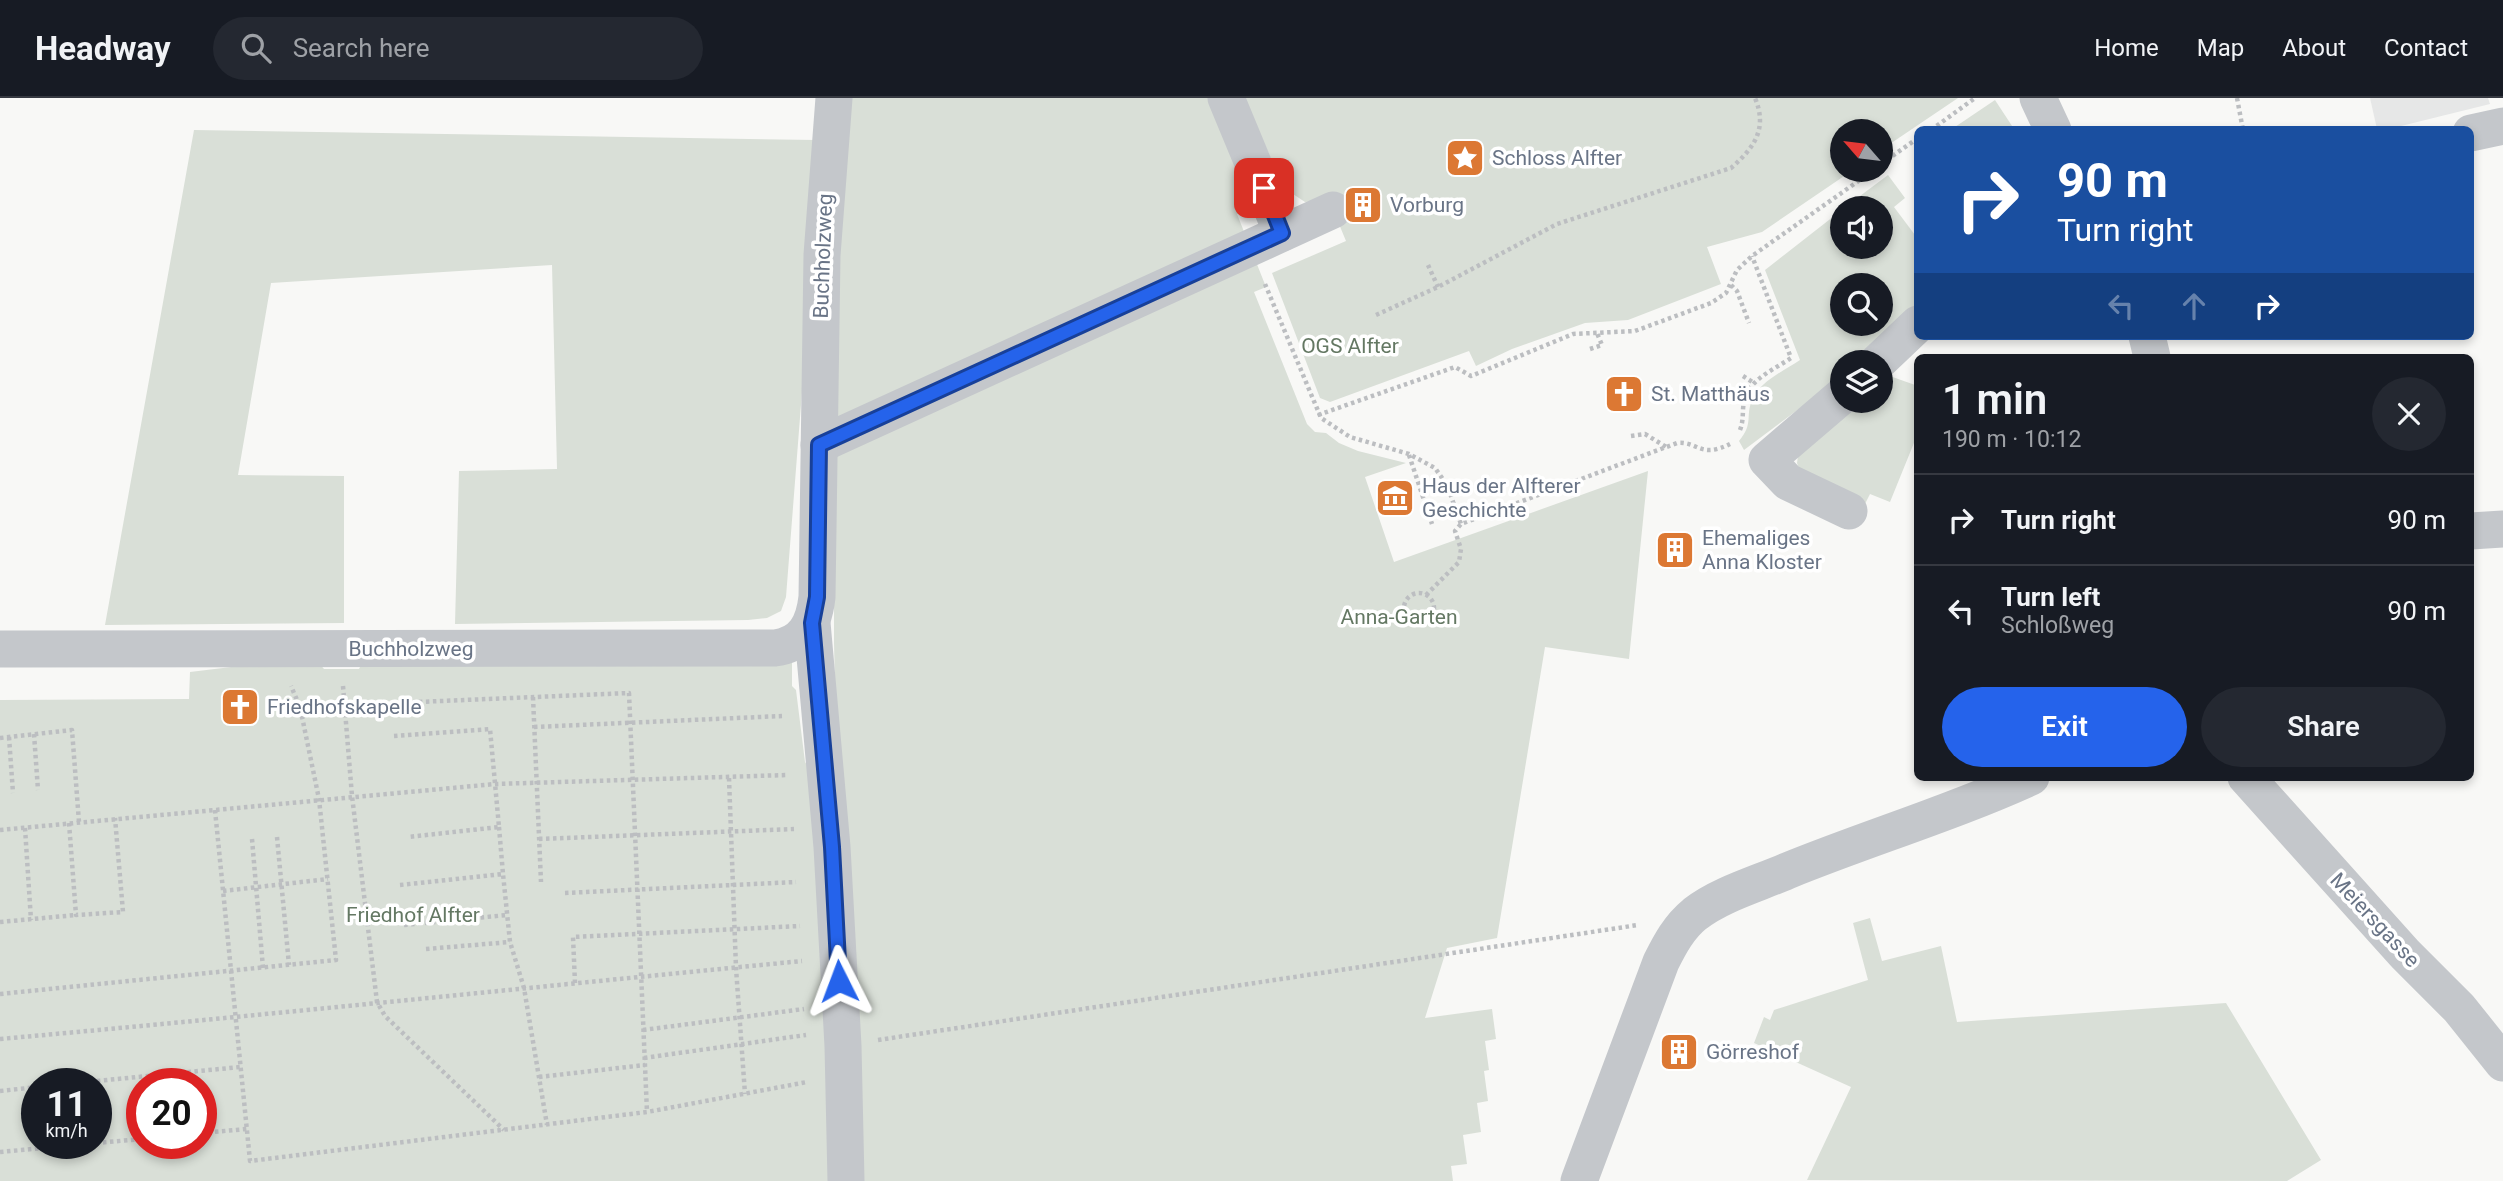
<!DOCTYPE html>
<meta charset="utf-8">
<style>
body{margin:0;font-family:Roboto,sans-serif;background:#242831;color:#f1f3f6;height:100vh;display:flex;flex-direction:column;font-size:26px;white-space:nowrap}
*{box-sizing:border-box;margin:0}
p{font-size:23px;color:#9ea1a6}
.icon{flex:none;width:38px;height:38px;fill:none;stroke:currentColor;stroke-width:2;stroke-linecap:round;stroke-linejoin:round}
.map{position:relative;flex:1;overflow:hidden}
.sheet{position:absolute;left:1914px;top:256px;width:560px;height:427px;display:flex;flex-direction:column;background:#171b24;border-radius:10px;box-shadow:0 4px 10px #0003}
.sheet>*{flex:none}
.top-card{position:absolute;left:1914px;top:28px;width:560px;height:214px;border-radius:10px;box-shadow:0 4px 10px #0003;background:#1a4fa0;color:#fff;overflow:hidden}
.needle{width:46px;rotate:298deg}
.tools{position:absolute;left:1830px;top:21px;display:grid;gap:14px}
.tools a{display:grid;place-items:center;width:63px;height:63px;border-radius:50%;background:#171b24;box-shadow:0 4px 10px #0003;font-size:35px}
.speed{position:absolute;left:21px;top:970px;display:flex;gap:14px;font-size:35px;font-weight:700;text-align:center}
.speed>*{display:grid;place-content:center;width:91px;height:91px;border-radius:50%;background:#171b24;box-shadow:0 4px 10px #0003;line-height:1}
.speed small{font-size:18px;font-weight:400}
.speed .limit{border:10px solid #d22;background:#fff;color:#111}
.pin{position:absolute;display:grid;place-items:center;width:60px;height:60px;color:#fff;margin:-30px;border-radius:14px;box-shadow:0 4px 10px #0006}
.me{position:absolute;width:77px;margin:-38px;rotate:357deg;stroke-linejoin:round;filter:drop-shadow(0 0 5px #0008)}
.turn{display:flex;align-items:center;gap:24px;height:147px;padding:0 28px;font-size:32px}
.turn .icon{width:91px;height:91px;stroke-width:2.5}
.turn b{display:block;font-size:49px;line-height:60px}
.lanes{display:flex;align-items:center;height:66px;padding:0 28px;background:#0003;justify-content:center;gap:35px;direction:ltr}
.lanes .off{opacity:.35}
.round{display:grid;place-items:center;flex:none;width:74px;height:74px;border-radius:37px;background:#242831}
.head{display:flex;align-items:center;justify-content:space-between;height:119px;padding:0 28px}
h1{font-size:42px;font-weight:600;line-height:52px}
.action{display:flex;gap:14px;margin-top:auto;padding:14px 28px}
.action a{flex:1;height:80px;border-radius:42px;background:#2563eb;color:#fff;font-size:28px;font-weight:600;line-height:80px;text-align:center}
.action a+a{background:#242831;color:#f1f3f6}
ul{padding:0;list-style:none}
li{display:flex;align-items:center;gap:21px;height:91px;padding:0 28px;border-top:2px solid #363941}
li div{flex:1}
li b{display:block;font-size:26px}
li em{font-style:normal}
header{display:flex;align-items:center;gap:42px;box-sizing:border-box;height:98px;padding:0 35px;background:#171b24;border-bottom:2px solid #363941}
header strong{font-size:33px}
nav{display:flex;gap:38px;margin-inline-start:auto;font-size:24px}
.search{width:490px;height:63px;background:#242831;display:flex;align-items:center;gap:18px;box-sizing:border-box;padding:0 24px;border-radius:38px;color:#9ea1a6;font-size:26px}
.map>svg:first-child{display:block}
.built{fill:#e6e7e7}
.green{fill:#d9dfd7;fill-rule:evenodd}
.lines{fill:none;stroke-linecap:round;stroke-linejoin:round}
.path{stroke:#bcbec1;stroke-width:4.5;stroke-dasharray:3.5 3.5;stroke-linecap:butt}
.minor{stroke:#c4c7cb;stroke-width:37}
.route-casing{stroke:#184099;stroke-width:18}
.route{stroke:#2563eb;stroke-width:12}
.labels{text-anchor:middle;stroke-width:7;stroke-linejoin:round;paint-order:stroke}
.poi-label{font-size:21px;fill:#697486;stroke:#fff;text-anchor:start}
.street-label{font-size:21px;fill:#697486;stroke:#fff}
.park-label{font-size:21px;fill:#647863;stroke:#fff}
</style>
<header>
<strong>Headway</strong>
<div class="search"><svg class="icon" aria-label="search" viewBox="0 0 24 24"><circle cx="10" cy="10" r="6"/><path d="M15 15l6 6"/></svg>Search here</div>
<nav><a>Home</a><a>Map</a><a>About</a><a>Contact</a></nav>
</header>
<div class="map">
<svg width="2503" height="1083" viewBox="0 0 2503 1083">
<rect width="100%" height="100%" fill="#f8f8f6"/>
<polygon class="built" points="2370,0 2488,0 2490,6 2389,31 2377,31"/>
<g class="green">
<path d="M848 0H1212L1256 108 1237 116 1266 189 1254 194 1307 326 1315 334 1326 335 1339 345 1358 353 1406 365 1365 379 1394 464 1648 373 1629 561 1545 549 1497 840 1447 850 1425 920 1492 911 1496 941 1485 943 1489 972 1484 973 1488 1003 1477 1005 1481 1034 1463 1037 1467 1066 1451 1068 1453 1083H0V602L189 601 190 574 273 564H318L324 571H359L363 563 792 565V588L796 592 805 664 820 689 837 670 834 545V163ZM37 985H96V1045H37ZM142 985H201V1045H142Z"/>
<polygon points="1244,0 1958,0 1881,52 1881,33 1843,33 1843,72 1853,72 1762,134 1707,149 1721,186 1628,222 1585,225 1512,251 1476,268 1469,253 1330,304 1320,300 1272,175 1346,143 1329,102 1305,104 1284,90"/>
<polygon points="1995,2 2014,31 1952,31"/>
<polygon points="194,32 816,42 802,294 786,499 781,513 767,520 748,522 455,526 459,373 557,371 552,167 271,185 238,377 344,378 344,525 105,527"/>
<path d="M1888 77 1905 100 1894 109 1918 141V205L1858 264H1843V278L1744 352 1739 343C1754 325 1745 319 1752 302 1759 284 1785 272 1800 262L1765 172 1843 111V149H1881V110H1844ZM1843 187H1881V226H1843Z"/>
<polygon points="1884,276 1918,288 1918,335 1890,404 1870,396 1862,412 1800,373 1797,365 1798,358 1855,303 1881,303 1881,278"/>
<polygon points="1870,820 1882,863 1941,848 1957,924 2226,905 2321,1062 2287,1083 1807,1082 1851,989 1754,945 1764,919 1770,922 1774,912 1868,882 1853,825"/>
</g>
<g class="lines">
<g class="path">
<polyline points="2237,0 2243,32"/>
<polyline points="1931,32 1975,0"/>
<polyline points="1881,66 1918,40"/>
<polyline points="1428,167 1438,189"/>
<path d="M1265 186 1321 320 1350 339 1409 356 1435 370 1447 387 1461 426 1677 345C1698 343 1700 361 1730 346"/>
<polyline points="1731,187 1737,193 1749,225"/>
<path d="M1376 217 1438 189 1557 126 1731 70C1754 50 1768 31 1755 0"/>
<polyline points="1590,251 1602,247 1597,235"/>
<polyline points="1743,278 1754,285"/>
<polyline points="1318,317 1455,269 1471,278 1573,236 1635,233 1711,205 1726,195 1737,172 1752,158 1874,72"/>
<path d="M1740 332C1744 322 1742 313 1744 303 1748 282 1775 271 1791 260L1752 158"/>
<polyline points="1631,338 1645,336 1668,350"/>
<polyline points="1409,357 1432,426"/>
<circle cx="1419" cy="510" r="15"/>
<polyline points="1426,497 1459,464 1461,451 1455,433 1461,426"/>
<polyline points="343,588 352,698 377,904 385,918 504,1032"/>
<polyline points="533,599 541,784"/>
<polyline points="300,609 629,595 647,1014"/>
<polyline points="534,629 782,618"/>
<polyline points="34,636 38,692"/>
<polyline points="394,638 490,631 499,729 408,739"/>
<polyline points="9,639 13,695"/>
<polyline points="0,640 72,632 79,724"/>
<polyline points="729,680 736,870 745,996"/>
<polyline points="215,712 250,1063 647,1014 807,984"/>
<polyline points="69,725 76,817 123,814 115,720"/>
<polyline points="499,729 503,776"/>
<polyline points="25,730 31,822"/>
<polyline points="0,732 495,686 788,677"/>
<polyline points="277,739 289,867"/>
<polyline points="252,741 263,870"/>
<polyline points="539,741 794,731"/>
<polyline points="400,787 503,776 510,844 524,890 547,1027"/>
<polyline points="223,793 328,781"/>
<polyline points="565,795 796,784"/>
<polyline points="0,824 76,817"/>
<polyline points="404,827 507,817"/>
<polyline points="426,851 510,844"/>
<polyline points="575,885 573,839 800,828"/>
<polyline points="0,896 336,862 319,701 300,609 291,588"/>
<polyline points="643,932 804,911"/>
<path d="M0 941C267 917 534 889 802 863"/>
<polyline points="878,942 1638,827"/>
<polyline points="644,960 806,937"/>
<polyline points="539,979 645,967"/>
<polyline points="76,985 240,969"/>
<polyline points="0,993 37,989"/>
<polyline points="201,1035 247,1031"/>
<polyline points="96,1045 142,1041"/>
<polyline points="0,1054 96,1045"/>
</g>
<g class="minor">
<polyline points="1226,0 1282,135"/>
<polyline points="2038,0 2053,32"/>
<polyline points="2471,35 2503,28"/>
<polyline points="2147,238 2152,259"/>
<polyline points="1878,264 1918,226"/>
<polyline points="1843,297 1767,362 1788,384 1849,413"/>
<polyline points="819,347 1333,112"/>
<polyline points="2471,433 2503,431"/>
<polyline points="812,525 832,749 843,948 846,1083"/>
<path d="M0 551 775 550C804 546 814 526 817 499L822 157 834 0"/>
<polyline points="2246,679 2405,856 2459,910 2503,965"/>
<path d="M1579 1083 1661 864C1670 846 1679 829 1695 816 1721 796 1757 786 1787 773 1868 740 1952 715 2031 679"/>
</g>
</g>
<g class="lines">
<g class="route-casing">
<polyline id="route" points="839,883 832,749 812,525 817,499 819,347 1282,135 1264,90"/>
</g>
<use href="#route" class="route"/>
</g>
<defs>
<g id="sight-square" transform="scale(2.0125)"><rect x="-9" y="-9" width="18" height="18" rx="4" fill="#dc7833" stroke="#fff"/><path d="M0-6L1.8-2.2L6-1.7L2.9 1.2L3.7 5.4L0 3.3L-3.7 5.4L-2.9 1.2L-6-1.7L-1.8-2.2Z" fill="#fff"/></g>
<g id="building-square" transform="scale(2.0125)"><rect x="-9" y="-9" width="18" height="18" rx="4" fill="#dc7833" stroke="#fff"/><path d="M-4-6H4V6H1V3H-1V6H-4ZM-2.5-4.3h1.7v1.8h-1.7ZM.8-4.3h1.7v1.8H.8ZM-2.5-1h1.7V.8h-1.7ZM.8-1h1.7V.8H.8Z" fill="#fff"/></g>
<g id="church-square" transform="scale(2.0125)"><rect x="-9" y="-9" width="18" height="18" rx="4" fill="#dc7833" stroke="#fff"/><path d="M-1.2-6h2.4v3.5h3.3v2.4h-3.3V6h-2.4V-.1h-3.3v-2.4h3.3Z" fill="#fff"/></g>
<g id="museum-square" transform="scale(2.0125)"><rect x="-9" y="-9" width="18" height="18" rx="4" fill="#dc7833" stroke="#fff"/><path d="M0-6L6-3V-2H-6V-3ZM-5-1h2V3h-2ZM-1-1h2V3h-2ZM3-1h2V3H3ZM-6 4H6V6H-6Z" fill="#fff"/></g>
</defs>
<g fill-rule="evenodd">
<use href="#sight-square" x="1465" y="60"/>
<use href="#building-square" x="1363" y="107"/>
<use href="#church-square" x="1624" y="296"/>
<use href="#museum-square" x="1395" y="400"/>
<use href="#building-square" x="1675" y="452"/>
<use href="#church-square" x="240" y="609"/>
<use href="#building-square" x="1679" y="954"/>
</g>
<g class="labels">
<g class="poi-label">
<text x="1492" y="67">Schloss Alfter</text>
<text x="1390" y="114">Vorburg</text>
<text x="1651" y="303">St. Matthäus</text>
<text x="1422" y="395">Haus der Alfterer<tspan x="1422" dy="24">Geschichte</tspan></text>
<text x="1702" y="447">Ehemaliges<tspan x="1702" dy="24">Anna Kloster</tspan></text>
<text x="267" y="616">Friedhofskapelle</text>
<text x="1706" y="961">Görreshof</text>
</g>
<g class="street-label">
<text transform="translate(823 158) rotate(-88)" y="7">Buchholzweg</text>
<text x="411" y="558">Buchholzweg</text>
<text transform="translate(2375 822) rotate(47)" y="7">Meiersgasse</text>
</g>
<g class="park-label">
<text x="1350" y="255">OGS Alfter</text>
<text x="1399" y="526">Anna-Garten</text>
<text x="413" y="824">Friedhof Alfter</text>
</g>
</g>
</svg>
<div class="tools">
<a><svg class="needle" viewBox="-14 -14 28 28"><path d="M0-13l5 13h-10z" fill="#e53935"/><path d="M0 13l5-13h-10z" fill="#9ea1a6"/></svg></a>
<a><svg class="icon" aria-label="sound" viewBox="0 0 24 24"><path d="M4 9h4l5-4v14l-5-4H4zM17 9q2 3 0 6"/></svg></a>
<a><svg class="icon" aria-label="search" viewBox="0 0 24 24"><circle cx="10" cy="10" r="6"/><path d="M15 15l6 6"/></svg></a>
<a><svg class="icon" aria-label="layers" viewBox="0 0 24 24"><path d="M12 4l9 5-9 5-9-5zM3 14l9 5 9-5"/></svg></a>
</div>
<div class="speed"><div>11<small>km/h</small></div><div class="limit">20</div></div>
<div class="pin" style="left:1264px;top:90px;background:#d93025"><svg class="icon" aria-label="arrive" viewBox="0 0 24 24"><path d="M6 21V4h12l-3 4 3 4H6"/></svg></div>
<svg class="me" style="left:839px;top:883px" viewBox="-20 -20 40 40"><path d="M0-17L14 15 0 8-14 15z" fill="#2563eb" stroke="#fff" stroke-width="4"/></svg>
<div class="top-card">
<div class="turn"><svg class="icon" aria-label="right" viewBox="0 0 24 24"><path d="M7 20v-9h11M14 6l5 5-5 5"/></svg><div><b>90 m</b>Turn right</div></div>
<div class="lanes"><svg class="icon off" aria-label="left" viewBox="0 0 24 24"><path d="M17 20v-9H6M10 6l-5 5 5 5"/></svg><svg class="icon off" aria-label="ahead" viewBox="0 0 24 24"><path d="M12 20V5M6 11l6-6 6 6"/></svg><svg class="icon" aria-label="right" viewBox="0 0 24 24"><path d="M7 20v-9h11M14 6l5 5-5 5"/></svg></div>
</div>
<section class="sheet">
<div class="head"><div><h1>1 min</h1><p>190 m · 10:12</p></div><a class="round"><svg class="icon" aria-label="close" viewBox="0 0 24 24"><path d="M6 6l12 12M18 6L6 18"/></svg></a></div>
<ul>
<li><svg class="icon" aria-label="right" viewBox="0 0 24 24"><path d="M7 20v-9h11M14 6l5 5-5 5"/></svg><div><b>Turn right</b></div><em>90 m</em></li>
<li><svg class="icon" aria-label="left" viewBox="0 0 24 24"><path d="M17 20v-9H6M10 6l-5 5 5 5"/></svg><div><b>Turn left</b><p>Schloßweg</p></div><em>90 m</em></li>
</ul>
<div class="action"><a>Exit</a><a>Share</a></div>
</section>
</div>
